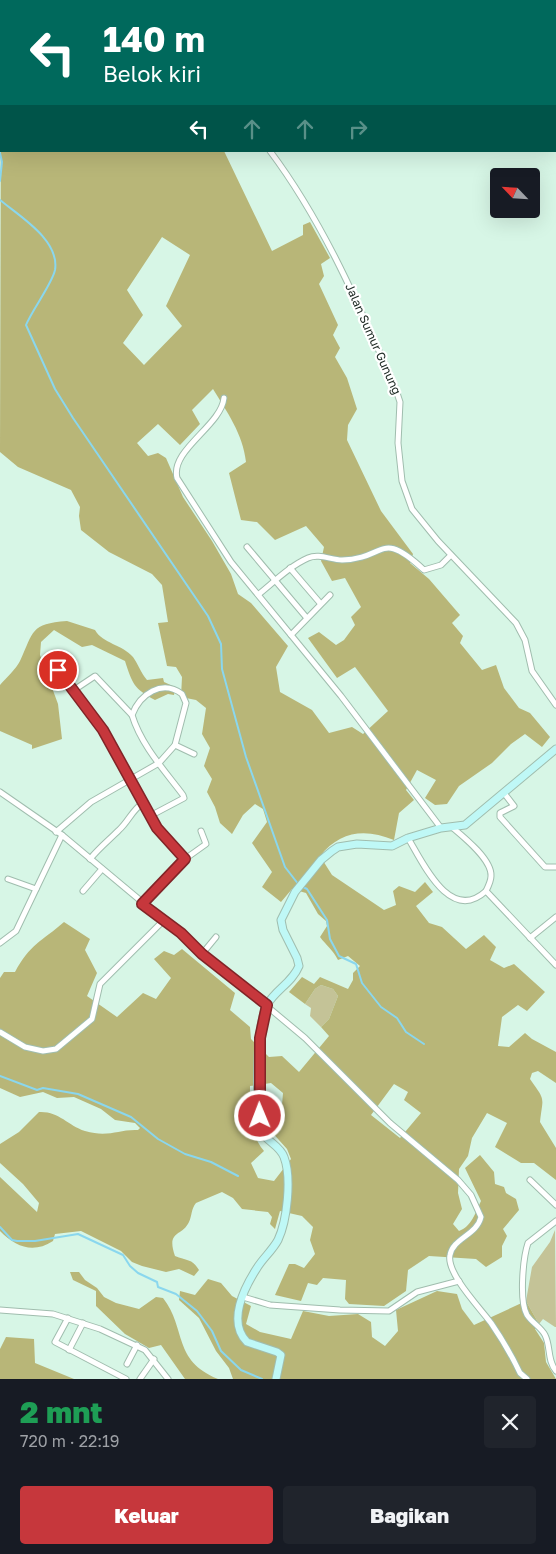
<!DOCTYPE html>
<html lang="id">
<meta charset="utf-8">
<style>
body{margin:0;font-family:"Golos Text",sans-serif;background:#20242c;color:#f1f3f6;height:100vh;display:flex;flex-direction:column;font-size:19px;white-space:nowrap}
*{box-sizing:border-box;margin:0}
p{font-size:16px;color:#9ea1a6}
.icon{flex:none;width:28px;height:28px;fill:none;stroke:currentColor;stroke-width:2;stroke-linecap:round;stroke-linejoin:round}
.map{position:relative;height:1379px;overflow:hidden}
.sheet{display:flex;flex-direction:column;background:#171b24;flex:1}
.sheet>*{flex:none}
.banner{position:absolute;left:0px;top:0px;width:556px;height:152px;box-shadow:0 5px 20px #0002;background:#00695c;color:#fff;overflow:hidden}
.needle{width:32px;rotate:295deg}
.controls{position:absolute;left:490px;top:168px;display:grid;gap:10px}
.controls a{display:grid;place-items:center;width:50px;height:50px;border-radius:5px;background:#171b24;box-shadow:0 5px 20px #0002;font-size:25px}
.pin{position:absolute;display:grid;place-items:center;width:42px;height:42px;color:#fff;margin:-21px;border:2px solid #fff;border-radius:50%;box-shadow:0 1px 5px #0007}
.me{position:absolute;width:55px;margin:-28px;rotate:359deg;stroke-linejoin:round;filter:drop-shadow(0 0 4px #0008)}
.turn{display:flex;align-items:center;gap:18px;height:105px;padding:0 20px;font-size:22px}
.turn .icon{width:65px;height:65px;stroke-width:2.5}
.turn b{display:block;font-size:35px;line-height:42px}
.lanes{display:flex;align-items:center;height:48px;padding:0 20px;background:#0003;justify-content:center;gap:25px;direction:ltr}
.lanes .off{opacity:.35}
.round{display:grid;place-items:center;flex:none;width:52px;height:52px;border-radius:5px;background:#20242c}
.summary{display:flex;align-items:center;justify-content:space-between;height:85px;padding:0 20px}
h1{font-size:30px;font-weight:800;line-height:38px;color:#1e9e55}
.primary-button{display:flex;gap:10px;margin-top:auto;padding:10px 20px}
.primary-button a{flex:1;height:58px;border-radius:5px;background:#c6373c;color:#fff;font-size:20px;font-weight:800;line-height:58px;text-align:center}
.primary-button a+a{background:#20242c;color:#f1f3f6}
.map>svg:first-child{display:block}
.green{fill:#c4c397}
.forest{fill:#b8b678;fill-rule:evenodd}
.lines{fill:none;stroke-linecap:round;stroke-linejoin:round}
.stream{stroke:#8ad7ee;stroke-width:2}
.street-casing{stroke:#a0bdae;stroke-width:7}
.secondary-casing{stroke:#a0bdae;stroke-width:9}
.street{stroke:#fff;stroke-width:5}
.secondary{stroke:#bff8f6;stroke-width:7}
.route-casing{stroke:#812427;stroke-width:12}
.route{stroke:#c6373c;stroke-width:9}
.labels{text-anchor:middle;stroke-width:4.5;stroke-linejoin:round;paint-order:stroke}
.street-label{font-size:12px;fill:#202c26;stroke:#fff}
</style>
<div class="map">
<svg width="556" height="1379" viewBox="0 0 556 1379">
<rect width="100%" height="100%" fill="#d7f6e6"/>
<g class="green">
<polygon points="321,985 333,989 338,996 329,1019 321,1027 310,1016 311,1008 305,1004 315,989"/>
<polygon points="555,1230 556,1327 555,1327 543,1319 539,1324 526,1301 532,1267 550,1242"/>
</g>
<g class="forest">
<polygon points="466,0 556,0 556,122 555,1"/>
<path d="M1 93V151H224L272 251 303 235V225L310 222 330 258 321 264 324 276 319 284 338 325 333 335 340 348 335 357 347 378 357 409 348 425 347 440 381 511 413 554 410 563 429 579 460 615 452 623 463 636 460 643 482 670 496 665 504 688 519 708 530 713 550 737 542 747 525 734 511 744 492 763 459 786 447 804 435 805 425 798 436 780 417 770 406 790 414 800 399 813 394 840C365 828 340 831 320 856L332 875 384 910 396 905 393 891 399 886 415 892 425 882 433 892 416 906 429 923 442 927 466 949 484 935 496 947 490 960 504 968 514 964 545 992 527 1011 518 1005 502 1017 498 1046 509 1047 525 1033 532 1039 556 1052V1083L538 1071 532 1073 530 1079C546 1102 543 1095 540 1122L556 1148V1180L534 1163H521L495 1147 507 1123 487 1113 472 1138 468 1156 459 1169 458 1193 462 1209 453 1224 459 1231C471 1227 476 1212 481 1201L465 1168 480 1155 494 1172 495 1184 504 1187 506 1193 516 1199 519 1210 503 1229 507 1236 502 1246V1257L486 1267 476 1259 429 1256 408 1270 406 1291 384 1306 349 1304 345 1299 346 1280 323 1278 317 1285 308 1283 301 1301 275 1295 289 1264H295L304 1268 315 1254 310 1240 313 1227 302 1216 280 1211 275 1229 270 1224 272 1217 268 1212 242 1209 233 1198 222 1192 196 1203C191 1209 192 1216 189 1222 182 1237 166 1230 175 1256 186 1261 192 1258 199 1270L194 1276 179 1269 166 1272 142 1266 132 1262 121 1251 81 1231 55 1234 53 1241C33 1254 16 1247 0 1231V1177L37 1212 39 1203 23 1184 0 1163V1144L19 1132 39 1112C59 1111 67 1125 85 1131 109 1138 118 1129 138 1130L140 1128 135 1123 115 1120 101 1109 74 1097 57 1098 43 1092 20 1097 0 1088V978L4 972H15C30 944 41 942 64 922L90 939 85 950 97 973 87 996 117 1017 143 993 156 999 171 978 154 959 164 951 174 955 182 949 235 993 230 1010 250 1027 251 1039 269 1057 282 1056 299 1072 329 1036 321 1027 329 1019 338 996 333 989 321 985 315 989 305 1004 289 992 302 977 314 984 320 977 348 989 353 980V973L360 966 348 956 338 960C333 950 326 945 320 937L327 926 326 921 318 914 306 893 292 889 281 902 262 887 272 872 252 843 267 822 263 809 255 804 243 815 232 834 220 823 215 807 207 792 212 779 204 766 210 748 202 734 206 708 196 700 181 697 182 677 176 667 167 666 158 623 168 622 162 585 152 574 109 552 81 530 79 516 80 507 71 490 18 467 0 452ZM162 237 190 255 166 306 182 326 144 365 123 343 143 315 127 290ZM213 389C227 412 243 434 246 462L229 473 241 520 257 522 275 540 306 526 324 547 321 561 332 581 345 578 361 607 351 617 355 625 344 640 336 645 319 632 308 638 337 678 355 667 388 711 363 734 352 727 329 733 312 710 280 692 276 667 288 646 251 603 238 594 231 574 212 541 183 497 166 458 158 453 148 456 137 443 158 424 180 445 200 424 192 410ZM271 1083 283 1093 281 1117 270 1130 287 1149 291 1159 274 1181 258 1178 251 1163 264 1151C248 1132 250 1110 250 1086ZM394 1084 408 1092 404 1100 421 1113 400 1138 371 1115Z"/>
<path d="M67 621 95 630C103 644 122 644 133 657 138 664 141 673 147 680L163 678 164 682 175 687 174 695 168 694 155 700C134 689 132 683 125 661L92 645 82 647 54 630 41 642 40 655 58 704 62 739 32 749V745L0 731V685C6 678 16 669 20 661 34 631 30 624 67 621Z"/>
<path d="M70 1272H79L85 1280 97 1288 104 1297 116 1303 139 1309 156 1297 163 1298C187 1329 172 1360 218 1379H185L161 1345 149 1348 125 1334 96 1306V1291L73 1280Z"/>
<polygon points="208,1279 221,1283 232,1296 251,1306 246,1324 260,1332 291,1339 303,1311 329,1316 358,1314 371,1322 372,1337 385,1346 398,1331 396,1310 437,1291 457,1294 462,1309 474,1325 526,1301 539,1324 535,1329 544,1343 546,1362 556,1379 233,1379 229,1368 216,1351 199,1318 179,1300 180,1291 195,1295"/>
<polygon points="6,1337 34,1339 35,1363 74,1379 0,1379 0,1349"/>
</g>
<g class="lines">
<g class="stream">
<polyline points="238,0 239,1"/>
<polyline points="455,1 455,0"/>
<polyline points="555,114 556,114"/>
<polyline points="0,153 2,162 0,181"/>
<path d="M0 200C19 216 60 240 55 270 52 284 32 310 26 325L55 389 73 418 208 616 221 644 222 669 246 757 285 867 299 885"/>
<polyline points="303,887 307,889 327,920 330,939 339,956 356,964 362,983 381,1007 397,1018 406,1032 424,1044"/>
<polyline points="0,1076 37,1090 43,1088 78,1094 131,1117 158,1139 185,1154 211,1162 238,1176"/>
<polyline points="0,1227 12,1240 17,1241 35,1241 78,1234 123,1255 130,1266 138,1273 157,1282 158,1287 176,1294 197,1311 212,1331 221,1351 241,1370 262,1379"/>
</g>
<g class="street-casing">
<g id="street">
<polyline points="161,0 162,1"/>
<polyline points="293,0 294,1"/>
<polyline points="322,0 323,1"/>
<polyline points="68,1 70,0"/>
<path d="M270 151C324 223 359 306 395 387L400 402 398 443 402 481 412 509 438 541 516 623 525 640 532 671 556 705"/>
<path d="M224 398C221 426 170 450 177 478L231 562 291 635"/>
<polyline points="247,547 306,617"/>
<polyline points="290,568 320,603"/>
<path d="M259 594C275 581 290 566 308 558 319 553 331 560 342 560 387 559 379 528 424 570L441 565 451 555"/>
<polyline points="330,595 291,635 341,696 441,828"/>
<polyline points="58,670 103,730 157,828 185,859"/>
<polyline points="74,690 95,676 132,715"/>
<polyline points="175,745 194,754"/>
<path d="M0 792 62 835 305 1038 390 1123 458 1180 471 1195 481 1217C477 1235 453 1238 450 1255 446 1273 480 1308 491 1323 502 1339 512 1356 520 1373L527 1379"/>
<polyline points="504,793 514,806 500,813 500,817 545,867 556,867"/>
<path d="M453 828C465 838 492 860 491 876 491 881 488 887 486 891"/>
<path d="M56 832 91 802 159 763 175 745 186 703 182 694C162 679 140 694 132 715 141 745 165 771 183 795L184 798 150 816"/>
<path d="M408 838C423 863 450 924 486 891L556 965"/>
<path d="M90 859C99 848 109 840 119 830 129 821 132 810 143 803"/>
<polyline points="8,879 36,889"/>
<polyline points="83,891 102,869"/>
<polyline points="142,904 185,859 206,844 201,831"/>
<polyline points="530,938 556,917"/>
<polyline points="0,943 16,931 62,835"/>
<polyline points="202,954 216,937"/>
<polyline points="0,1032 25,1047 43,1051 56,1049 92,1019 100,984 163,921"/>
<polyline points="530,1180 556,1205"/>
<path d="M556 1221 528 1243C523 1258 519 1301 527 1315 532 1323 541 1327 545 1335 551 1347 547 1360 556 1371"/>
<polyline points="243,1297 270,1305 340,1310 389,1311 417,1292 459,1281"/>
<polyline points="0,1310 53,1314 100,1329 145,1350 168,1379"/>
<polyline points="68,1318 55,1342 126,1379"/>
<polyline points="69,1350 83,1323"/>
<polyline points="127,1364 137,1345"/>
<polyline points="140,1379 154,1359"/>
</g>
</g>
<g class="secondary-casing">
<path id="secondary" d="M276 1379 281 1355 277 1352 247 1342C227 1322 244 1288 257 1268 263 1258 272 1251 278 1240 287 1221 292 1178 284 1157 280 1146 268 1142 261 1132 256 1105 255 1029 267 1005 275 990 292 983 299 966L297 958 283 930 281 920 295 892 321 860 332 851 338 847 357 844 392 846 408 838 441 828 465 825 556 749"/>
</g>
<use href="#street" class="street"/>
<use href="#secondary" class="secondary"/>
</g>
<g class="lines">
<g class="route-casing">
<polyline id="route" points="58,670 103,730 157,828 185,859 142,904 181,933 202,954 267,1005 260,1038 260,1116"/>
</g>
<use href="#route" class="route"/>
</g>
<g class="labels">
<g class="street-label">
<text transform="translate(373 339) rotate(66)" y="4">Jalan Sumur Gunung</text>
</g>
</g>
</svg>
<div class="controls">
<a><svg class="needle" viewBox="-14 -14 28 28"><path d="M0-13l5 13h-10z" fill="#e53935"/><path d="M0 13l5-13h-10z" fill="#9ea1a6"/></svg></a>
</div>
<div class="pin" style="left:58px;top:670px;background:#d93025"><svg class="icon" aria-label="arrive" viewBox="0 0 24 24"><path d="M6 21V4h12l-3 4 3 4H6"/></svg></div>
<svg class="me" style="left:260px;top:1116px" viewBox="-20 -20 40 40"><circle r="17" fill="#c6373c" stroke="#fff" stroke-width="3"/><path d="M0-11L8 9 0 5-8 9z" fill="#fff"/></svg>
<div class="banner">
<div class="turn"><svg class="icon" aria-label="left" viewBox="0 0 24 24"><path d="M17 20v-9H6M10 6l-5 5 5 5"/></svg><div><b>140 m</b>Belok kiri</div></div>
<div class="lanes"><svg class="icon" aria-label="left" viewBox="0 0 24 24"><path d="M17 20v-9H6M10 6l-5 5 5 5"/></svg><svg class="icon off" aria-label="ahead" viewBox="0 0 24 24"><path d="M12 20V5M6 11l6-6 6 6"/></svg><svg class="icon off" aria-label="ahead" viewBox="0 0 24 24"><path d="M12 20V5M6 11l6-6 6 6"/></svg><svg class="icon off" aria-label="right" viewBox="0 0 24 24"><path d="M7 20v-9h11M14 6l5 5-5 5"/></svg></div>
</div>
</div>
<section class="sheet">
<div class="summary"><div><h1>2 mnt</h1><p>720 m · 22:19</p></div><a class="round"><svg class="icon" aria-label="close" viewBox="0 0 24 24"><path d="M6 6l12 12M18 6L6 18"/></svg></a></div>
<div class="primary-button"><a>Keluar</a><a>Bagikan</a></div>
</section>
